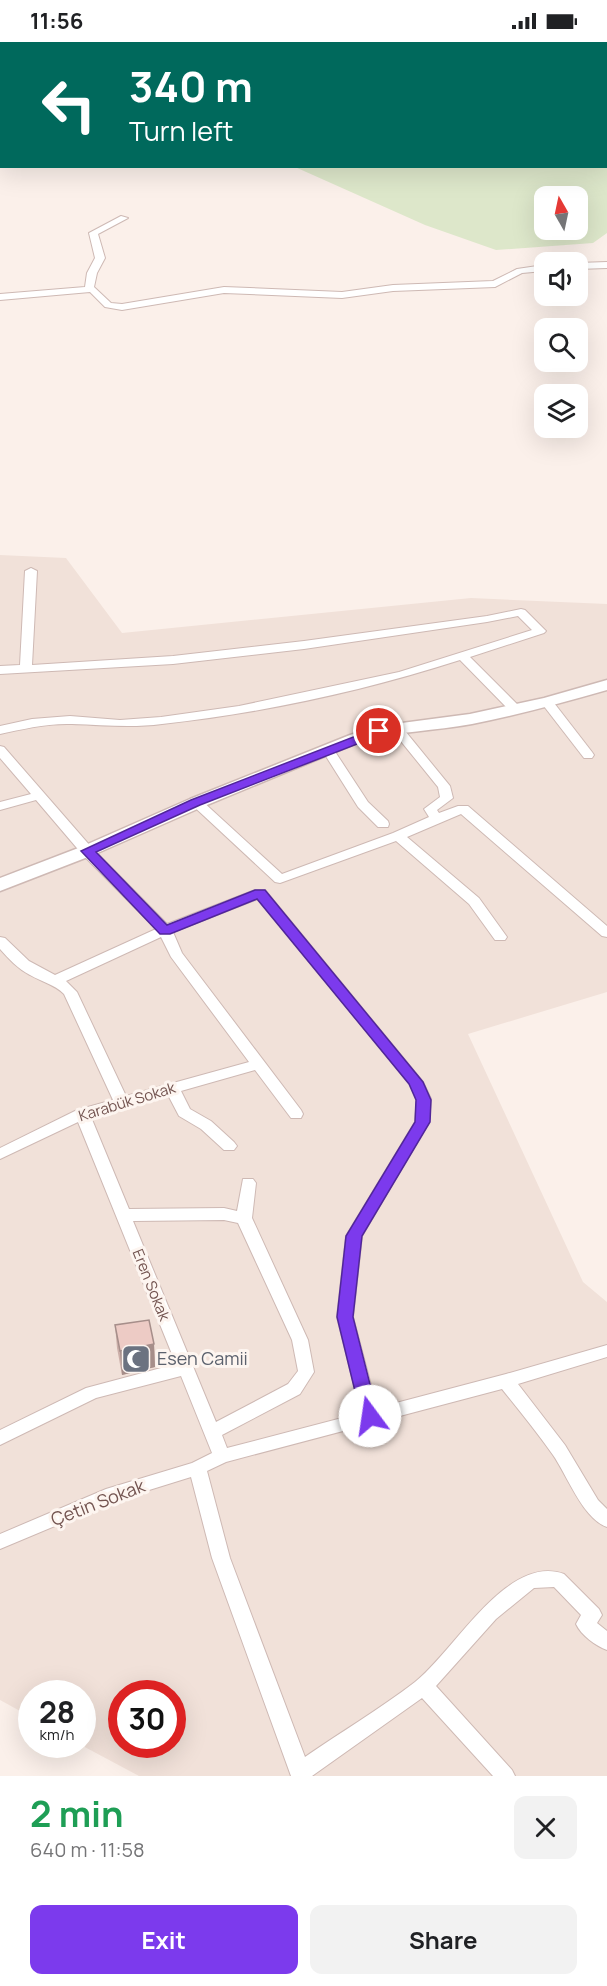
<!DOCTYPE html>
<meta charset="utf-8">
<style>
body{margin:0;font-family:Manrope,sans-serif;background:#f2f2f2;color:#202124;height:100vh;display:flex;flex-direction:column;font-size:22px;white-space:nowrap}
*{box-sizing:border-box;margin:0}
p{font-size:20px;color:#757577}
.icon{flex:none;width:33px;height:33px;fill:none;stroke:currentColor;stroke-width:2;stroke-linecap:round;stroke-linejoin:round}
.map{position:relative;height:1734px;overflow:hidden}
.drawer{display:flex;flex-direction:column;background:#fff;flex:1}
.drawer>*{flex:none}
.hud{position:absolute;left:0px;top:0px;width:608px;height:126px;box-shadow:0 6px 24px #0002;background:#00695c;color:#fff;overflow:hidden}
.needle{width:39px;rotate:351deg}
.tools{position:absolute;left:534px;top:144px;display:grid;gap:12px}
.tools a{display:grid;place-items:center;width:54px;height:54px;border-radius:12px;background:#fff;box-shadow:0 6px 24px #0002;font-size:30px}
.speed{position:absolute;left:18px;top:1638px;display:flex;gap:12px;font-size:30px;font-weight:700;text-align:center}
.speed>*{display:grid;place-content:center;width:78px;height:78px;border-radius:50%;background:#fff;box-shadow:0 6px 24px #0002;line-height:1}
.speed small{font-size:15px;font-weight:400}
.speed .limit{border:9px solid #d22;background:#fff;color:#111}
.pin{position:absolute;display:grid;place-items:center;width:51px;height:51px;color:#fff;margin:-26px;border:3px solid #fff;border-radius:50%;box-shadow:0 2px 6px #0007}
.me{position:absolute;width:66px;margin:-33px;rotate:346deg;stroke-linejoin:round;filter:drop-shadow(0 0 4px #0008)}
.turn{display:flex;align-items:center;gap:21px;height:126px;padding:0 30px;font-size:27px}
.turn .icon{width:78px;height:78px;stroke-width:2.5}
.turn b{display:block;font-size:42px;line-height:51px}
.round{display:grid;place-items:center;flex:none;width:63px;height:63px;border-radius:12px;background:#f2f2f2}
.overview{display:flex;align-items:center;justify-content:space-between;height:102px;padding:0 30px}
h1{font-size:36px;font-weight:700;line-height:45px;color:#1e9e55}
.cta{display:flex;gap:12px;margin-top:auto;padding:12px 30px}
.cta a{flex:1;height:69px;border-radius:12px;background:#7c3aed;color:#fff;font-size:24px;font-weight:700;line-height:69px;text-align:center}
.cta a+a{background:#f2f2f2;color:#202124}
.status{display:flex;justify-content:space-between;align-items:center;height:42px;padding:0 30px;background:#fff;direction:ltr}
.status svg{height:16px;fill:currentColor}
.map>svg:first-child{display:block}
.residential{fill:#f1e1d9;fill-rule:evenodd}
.green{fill:#dde7ca;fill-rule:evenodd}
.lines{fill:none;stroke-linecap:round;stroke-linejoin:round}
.minor-casing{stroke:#ceb9b4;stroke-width:2}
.tertiary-casing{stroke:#ceb9b4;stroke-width:3}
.minor{fill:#fff;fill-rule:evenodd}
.tertiary{fill:#fff;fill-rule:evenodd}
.wall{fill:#ccafa9}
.shaded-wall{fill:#a68e8a}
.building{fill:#edcbc5;stroke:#a68e8a;stroke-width:1.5}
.route{fill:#7c3aed;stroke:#51269a;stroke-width:1.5}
.labels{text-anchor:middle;stroke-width:6;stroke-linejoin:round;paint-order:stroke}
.street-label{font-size:15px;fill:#735450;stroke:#fdf5f0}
.near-worship-label{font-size:18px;fill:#5b616d;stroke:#fdf5f0;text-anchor:start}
.near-street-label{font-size:18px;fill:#735450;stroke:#fdf5f0}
</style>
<div class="status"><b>11:56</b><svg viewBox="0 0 49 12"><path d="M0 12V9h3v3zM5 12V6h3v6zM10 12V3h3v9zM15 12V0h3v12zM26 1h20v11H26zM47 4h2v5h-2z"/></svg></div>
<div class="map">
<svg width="607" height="1734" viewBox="0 0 607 1734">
<rect width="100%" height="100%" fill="#fbf0ea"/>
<path class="residential" d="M0 513 66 516 122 591 471 556 607 562V950L468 992 583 1240 607 1260V1734H139L81 1703 82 1652H32L31 1675 0 1658ZM122 1652H172V1702H122Z"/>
<path class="green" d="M301 0H607V191L593 201 496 208 425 183 295 125 606 124V2ZM544 154H578V188H544Z"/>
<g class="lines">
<g class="minor-casing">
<g id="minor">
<polygon points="70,0 78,0 69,2"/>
<rect x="0" y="30" width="2" height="4"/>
<polygon points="121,174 128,176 98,192 105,216 97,231 94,245 111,261 122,262 224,245 342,250 393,243 493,239 517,227 544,223 544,229 522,231 495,245 393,249 342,256 224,251 122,268 105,265 90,250 0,258 0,252 85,245 87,231 95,216 89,191"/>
<polygon points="607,220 607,226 578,227 578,221"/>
<path d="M31 526 37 529 32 623 173 614 304 599 487 574 521 567 525 568 546 589 544 591 470 615 518 663 520 666 518 669H510L460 618C364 649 262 671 162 682 132 686 103 683 72 682 48 681 23 687 0 692V684L32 677 70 674 120 678 161 675 239 664 399 630 532 588 518 574 487 580 304 607 173 622 0 632V624L20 623 25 529Z"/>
<polygon points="547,656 551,657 592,710 594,713 592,716 584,716 543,663 541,660"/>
<polygon points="397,683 401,684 450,744 453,756 437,768 439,771 458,764 468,764 607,884 607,895 602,894 461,772 407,795 479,856 507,895 505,898 495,898 469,862 396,799 280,841 275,840 190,761 191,758 201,758 282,832 393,791 429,775 424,767 440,755 438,745 391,687"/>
<path d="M0 704 4 705 92 806 167 882 255 848H265L423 1040 431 1057 429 1080 362 1194 353 1275 377 1366 506 1332 607 1303V1315L518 1342 565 1403 598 1458 607 1467V1485C583 1477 567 1433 553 1413 537 1390 519 1368 502 1347L226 1420 207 1429 230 1516 305 1715C341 1690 380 1667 415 1640 454 1610 507 1511 564 1532L599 1567 602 1573 597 1581 607 1589V1608C596 1604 581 1593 576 1582L581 1573 554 1545 534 1546 496 1577 436 1644 512 1728 515 1734H493L422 1656 312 1734H291L212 1516 191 1435 117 1458 0 1507V1492L106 1447 192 1421 212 1411 181 1334 96 1356 0 1403V1388L86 1346 176 1322 78 1080 0 1117V1106L77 1068 113 1058 64 952C54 942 42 940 30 933 18 927 9 917 0 907V895L5 896 29 919 55 933 156 887 82 812 36 758 0 768V760L31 752 0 716ZM258 857 410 1042 417 1057 415 1080 346 1194 337 1275 361 1371 227 1406 222 1393 300 1352 314 1330 308 1298 252 1176 256 1141 253 1137H243L237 1169 224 1166 129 1167 91 1075 168 1053 179 1074 201 1087 224 1108H234L237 1104 234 1100 211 1079 190 1067 181 1049 255 1028 291 1076H301L303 1072 301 1068 182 911 173 890ZM161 895 171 915 249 1020 126 1054 77 950 66 939ZM224 1178 238 1181 292 1298 298 1329 288 1342 216 1380 133 1179Z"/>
<polygon points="328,704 332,705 368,760 388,779 389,782 388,785 378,785 358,765 322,708"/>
</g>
</g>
<g class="tertiary-casing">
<path id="tertiary" d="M607 638V648C562 661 517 673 472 682 435 689 398 689 362 699L202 765 93 813 0 849V836L81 805 190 757 350 693 379 684 470 672 544 656Z"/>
</g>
<use href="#minor" class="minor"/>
<use href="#tertiary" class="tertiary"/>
</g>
<polygon class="wall" points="115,1283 154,1302 155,1325 122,1333 117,1306"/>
<polygon class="shaded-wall" points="154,1302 155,1325 122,1333 120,1309"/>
<polygon class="building" points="149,1278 154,1302 120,1309 115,1283"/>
<polygon class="route" points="379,685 385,689 383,692 200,763 96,810 167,883 255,848 265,848 423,1040 431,1058 430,1080 362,1194 353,1275 378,1374 376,1379 370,1381 364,1379 361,1374 337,1275 346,1194 415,1080 416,1058 409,1042 257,857 170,892 160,892 81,809 191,758"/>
<defs>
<g id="mosque-square" transform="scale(1.5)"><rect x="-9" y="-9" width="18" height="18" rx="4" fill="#6b7280" stroke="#fdf5f0"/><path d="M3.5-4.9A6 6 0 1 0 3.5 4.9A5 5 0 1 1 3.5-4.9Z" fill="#fff"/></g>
</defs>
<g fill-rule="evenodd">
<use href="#mosque-square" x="136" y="1317"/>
</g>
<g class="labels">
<g class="street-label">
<text transform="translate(127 1060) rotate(-17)" y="5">Karabük Sokak</text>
<text transform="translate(151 1243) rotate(68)" y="5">Eren Sokak</text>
</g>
<g class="near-worship-label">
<text x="157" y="1323">Esen Camii</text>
</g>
<g class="near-street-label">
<text transform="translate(98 1461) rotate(-21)" y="6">Çetin Sokak</text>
</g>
</g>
</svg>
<div class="tools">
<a><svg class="needle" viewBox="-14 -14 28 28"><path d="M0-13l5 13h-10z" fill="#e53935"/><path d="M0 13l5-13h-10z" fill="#757577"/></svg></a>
<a><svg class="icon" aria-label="sound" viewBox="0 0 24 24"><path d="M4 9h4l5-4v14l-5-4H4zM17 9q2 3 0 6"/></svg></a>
<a><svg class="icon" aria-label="search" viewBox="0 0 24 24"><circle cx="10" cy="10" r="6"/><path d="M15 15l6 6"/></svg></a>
<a><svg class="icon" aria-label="layers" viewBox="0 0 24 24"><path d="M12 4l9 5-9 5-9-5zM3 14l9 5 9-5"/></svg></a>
</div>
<div class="speed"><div>28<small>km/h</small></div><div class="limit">30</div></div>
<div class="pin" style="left:379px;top:689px;background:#d93025"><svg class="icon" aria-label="arrive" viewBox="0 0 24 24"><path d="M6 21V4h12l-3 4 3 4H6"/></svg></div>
<svg class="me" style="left:370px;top:1374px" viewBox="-20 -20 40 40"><circle r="19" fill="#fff"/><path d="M0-13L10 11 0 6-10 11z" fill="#7c3aed"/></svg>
<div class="hud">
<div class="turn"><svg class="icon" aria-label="left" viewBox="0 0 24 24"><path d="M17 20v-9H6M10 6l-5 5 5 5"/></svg><div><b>340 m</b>Turn left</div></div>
</div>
</div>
<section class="drawer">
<div class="overview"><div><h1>2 min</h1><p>640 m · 11:58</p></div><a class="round"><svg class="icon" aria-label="close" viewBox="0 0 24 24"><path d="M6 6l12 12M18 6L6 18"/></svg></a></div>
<div class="cta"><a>Exit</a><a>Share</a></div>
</section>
